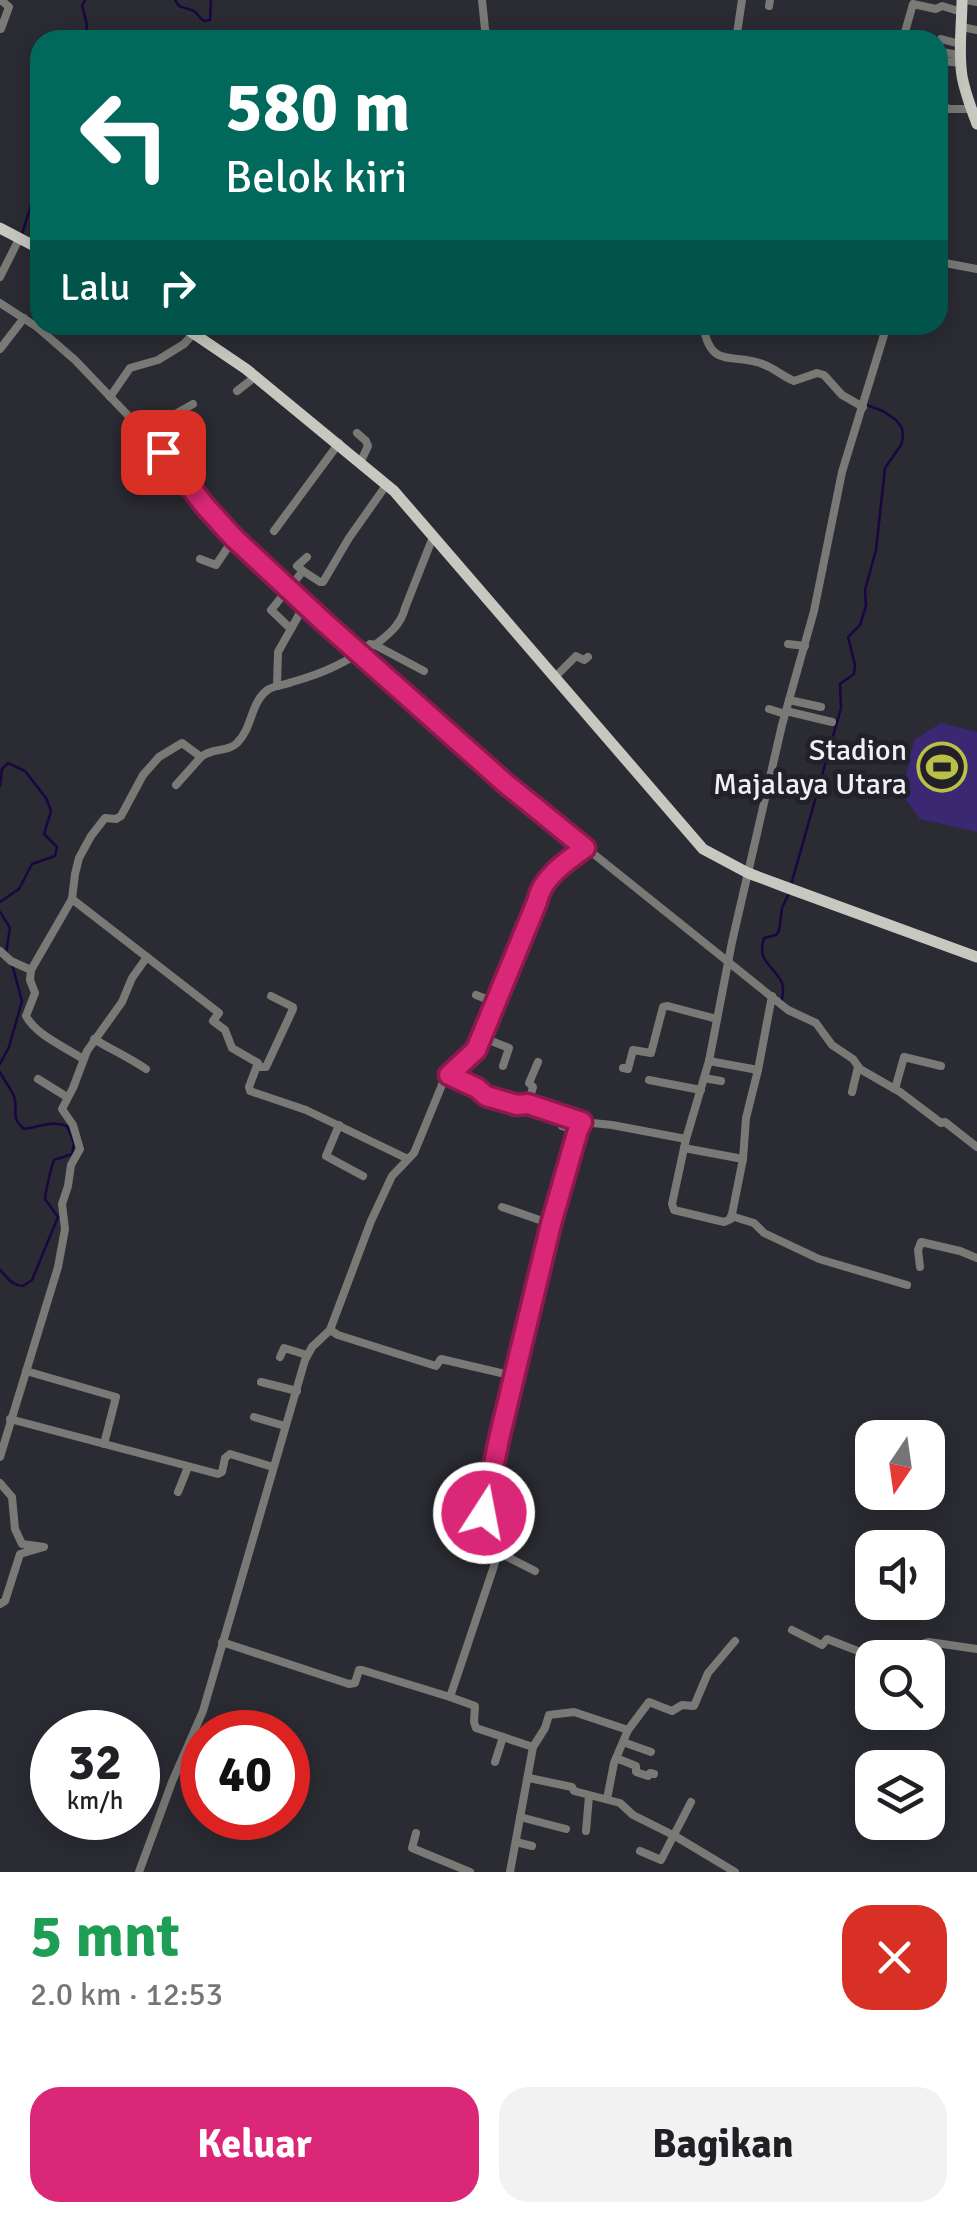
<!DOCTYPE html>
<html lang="id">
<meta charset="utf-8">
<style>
body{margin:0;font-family:Signika,sans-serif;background:#f2f2f2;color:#202124;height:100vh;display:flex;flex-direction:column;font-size:38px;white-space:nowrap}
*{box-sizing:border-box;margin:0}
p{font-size:32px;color:#757577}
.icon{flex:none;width:55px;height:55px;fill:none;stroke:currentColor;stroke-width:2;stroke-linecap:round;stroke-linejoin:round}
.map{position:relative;height:1872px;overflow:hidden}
.panel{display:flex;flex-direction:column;background:#fff;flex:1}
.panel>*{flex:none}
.top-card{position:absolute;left:30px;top:30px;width:918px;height:305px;border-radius:30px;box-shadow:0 5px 25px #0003;background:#00695c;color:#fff;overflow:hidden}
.needle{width:65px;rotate:193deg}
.controls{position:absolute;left:855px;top:1420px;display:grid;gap:20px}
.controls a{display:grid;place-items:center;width:90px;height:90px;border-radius:20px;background:#fff;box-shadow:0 5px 25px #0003;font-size:50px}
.speed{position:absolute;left:30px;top:1710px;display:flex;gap:20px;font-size:50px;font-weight:700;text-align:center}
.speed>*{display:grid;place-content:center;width:130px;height:130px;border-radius:50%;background:#fff;box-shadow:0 5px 25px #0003;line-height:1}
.speed small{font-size:25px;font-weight:400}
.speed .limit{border:15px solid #d22;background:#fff;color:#111}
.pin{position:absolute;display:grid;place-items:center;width:85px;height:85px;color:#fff;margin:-42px;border-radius:20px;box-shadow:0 5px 15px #0006}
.me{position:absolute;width:110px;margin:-55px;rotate:11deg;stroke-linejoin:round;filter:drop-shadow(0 0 8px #0008)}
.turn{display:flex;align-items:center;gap:35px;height:210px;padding:0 30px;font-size:45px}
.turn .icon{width:130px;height:130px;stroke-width:2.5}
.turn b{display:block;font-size:70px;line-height:85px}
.then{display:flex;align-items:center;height:95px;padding:0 30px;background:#0003;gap:20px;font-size:38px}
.round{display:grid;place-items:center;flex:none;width:105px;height:105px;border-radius:30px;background:#f2f2f2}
.headline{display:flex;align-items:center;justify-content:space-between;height:170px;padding:0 30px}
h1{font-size:60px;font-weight:700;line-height:75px;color:#1e9e55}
.primary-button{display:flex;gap:20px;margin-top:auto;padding:20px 30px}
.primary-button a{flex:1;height:115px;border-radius:30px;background:#db2777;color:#fff;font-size:40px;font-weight:700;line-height:115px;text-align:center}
.primary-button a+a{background:#f2f2f2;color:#202124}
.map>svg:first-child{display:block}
.green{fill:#3a2872}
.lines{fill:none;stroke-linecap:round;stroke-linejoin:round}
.stream{stroke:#1a0642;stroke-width:2.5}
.minor{stroke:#797a76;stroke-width:8}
.major{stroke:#c7c9c0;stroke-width:11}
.route-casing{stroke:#8e194d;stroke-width:25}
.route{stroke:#db2777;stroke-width:18}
.labels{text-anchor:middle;stroke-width:10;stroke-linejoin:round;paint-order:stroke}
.poi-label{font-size:30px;fill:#f0eff5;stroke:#222129;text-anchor:end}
</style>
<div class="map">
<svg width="977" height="1872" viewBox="0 0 977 1872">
<rect width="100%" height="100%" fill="#2b2b33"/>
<polygon class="green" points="941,723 977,732 977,832 920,819 902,794 914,740"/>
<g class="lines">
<g class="stream">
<path d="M175 0 179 6C183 8 190 9 194 11 201 16 200 23 210 20L211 0"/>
<polyline points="84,40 87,25 82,5 85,0"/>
<polyline points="22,234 34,196 31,187 40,154"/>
<polyline points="0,786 2,769 8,763 25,771 46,798 51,811 44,834 57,847 55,856 32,864 19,889 0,902"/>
<polyline points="791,885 841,708 840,684 854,674 855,665 848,637 860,625 866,606 865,590 876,550 885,468 901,445 903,438 902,428 896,420 883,411 864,404"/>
<polyline points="0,912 10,928 6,953"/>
<path d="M782 1000C783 994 784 988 782 983 774 965 756 962 764 938L776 935 779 931 782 908 789 893"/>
<polyline points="0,1064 9,1047 22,1001 12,964"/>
<path d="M0 1072C4 1080 11 1089 14 1096 19 1111 9 1116 24 1129 40 1127 52 1120 67 1126L74 1143 72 1154 54 1160C52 1164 45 1193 45 1199L58 1217 32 1280 23 1286C10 1285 8 1277 0 1270"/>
</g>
<g class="minor">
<polyline points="482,0 485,29 489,40"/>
<polyline points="966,0 977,2"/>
<polyline points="769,6 770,0"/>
<polyline points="962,27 977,30"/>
<polyline points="1,29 9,7 1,0"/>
<polyline points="905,32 913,4 936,9 942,6 962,12"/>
<polyline points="941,39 960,44"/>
<polyline points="736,40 742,0"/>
<polyline points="938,55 941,52 960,55"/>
<polyline points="943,61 961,63"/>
<polyline points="938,104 949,109 971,109"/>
<polyline points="0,277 19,239"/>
<polyline points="938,278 939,270 945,263 977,269"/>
<polyline points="0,303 37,327 75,360 163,452 205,506 234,538 324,622 505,783 585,848"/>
<path d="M703 325C711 372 734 351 765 365 775 369 784 377 794 381L817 373 824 375 842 395 863 407"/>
<polyline points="0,349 24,318"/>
<polyline points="237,391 255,377"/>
<polyline points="110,397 130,368 158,360 184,344 194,333"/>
<polyline points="357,433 366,441 368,446 361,461"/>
<polyline points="154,443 165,420 193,404"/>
<polyline points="274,531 339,443"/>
<polyline points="200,559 216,565 234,538"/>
<polyline points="303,571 320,582 323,582 349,538 387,484"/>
<polyline points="291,629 271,610 303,571 297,566 307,557"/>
<polyline points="788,644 805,646"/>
<polyline points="375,645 424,671"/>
<polyline points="554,678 576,656 584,660 588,657"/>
<polyline points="277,686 278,652 305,604"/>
<polyline points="789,700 821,707"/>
<polyline points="769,709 785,714"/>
<polyline points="786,711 832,722"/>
<polyline points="176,785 201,757"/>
<polyline points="72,899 219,1013 213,1021 225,1030 232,1048 258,1063 249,1087 250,1091 306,1110 408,1159"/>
<polyline points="0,951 11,961 31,970"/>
<polyline points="476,995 497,1003"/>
<polyline points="772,996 758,1070 746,1118 743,1159 731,1219 724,1222 674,1210 672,1204 686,1139 709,1061 732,942 782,725 814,611 842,472 887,325"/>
<polyline points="481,1037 509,1048 503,1066"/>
<path d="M94 1039C112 1050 128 1057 146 1069"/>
<path d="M83 1059C65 1047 36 1035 26 1016L35 993 30 980 31 970 72 899 75 874 79 858 91 836 105 818 116 819 121 816 143 775 159 757 182 743 201 757C213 747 227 753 237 743 253 728 250 701 269 689 276 685 285 685 292 682 321 674 348 663 370 644L375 645C388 635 401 625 405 608L433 537"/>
<polyline points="709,1061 758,1070"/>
<polyline points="258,1067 266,1067 293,1009 293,1007 271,996"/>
<polyline points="623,1068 628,1069 633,1050 651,1053 663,1007 668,1006 717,1019"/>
<polyline points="449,1075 477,1088 486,1096 517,1105 528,1104 583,1122"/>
<polyline points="704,1078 721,1081"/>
<polyline points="38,1079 67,1097"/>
<polyline points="649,1080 701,1090"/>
<polyline points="895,1089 904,1057 941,1066"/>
<polyline points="852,1092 858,1067"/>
<polyline points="528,1104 533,1087 529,1083 538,1062"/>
<polyline points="339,1125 326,1156 363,1176"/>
<polyline points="562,1126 578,1130"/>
<polyline points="684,1148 743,1159"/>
<polyline points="502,1207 551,1224"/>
<polyline points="731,1216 754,1223 764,1233 819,1259 907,1285"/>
<polyline points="920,1267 918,1250 921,1242 960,1251 977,1258"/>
<polyline points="330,1330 338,1335 436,1366 441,1359 514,1376"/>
<polyline points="280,1357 284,1348 307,1355"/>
<polyline points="26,1371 116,1397 104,1444"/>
<polyline points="261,1382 297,1391"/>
<polyline points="254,1417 285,1426"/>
<polyline points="10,1419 218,1474 222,1472 225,1458 230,1454 273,1467"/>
<polyline points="0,1457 58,1267 65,1229 62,1204 68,1186 71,1165 80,1149 73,1125 62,1109 73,1088 87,1051 122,1002 132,978 147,957"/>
<polyline points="0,1483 12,1497 15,1529 22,1544 44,1547 20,1554 5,1601 0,1604"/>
<polyline points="178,1492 188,1467"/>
<polyline points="496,1551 535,1571"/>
<polyline points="792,1630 822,1645 827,1639 876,1658"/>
<polyline points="222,1642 349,1684 355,1683 359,1670 362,1670 450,1697"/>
<polyline points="881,1658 884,1650 888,1648 921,1657 925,1643 929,1642 977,1649"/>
<polyline points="623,1742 651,1752"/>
<path d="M533 1747 476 1728 474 1722 475 1706 450 1697 494 1566C496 1555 504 1540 501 1530L485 1519 484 1513 499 1439 551 1224 578 1130 583 1122 612 1125 686 1139"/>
<polyline points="616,1758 636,1766 636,1772 648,1776 650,1773 654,1774"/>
<polyline points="495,1762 503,1737"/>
<polyline points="529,1778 572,1787 574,1791 620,1803 633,1815 675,1836 735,1872"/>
<polyline points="607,1799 614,1763 628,1730"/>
<polyline points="520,1817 566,1829"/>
<polyline points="586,1831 589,1796"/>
<polyline points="416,1833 412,1848 470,1872"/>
<polyline points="516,1842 532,1846"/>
<polyline points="640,1851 661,1860 691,1802"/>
<path d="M139 1872 172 1782 203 1711 305 1360 312 1347 330 1330 371 1221 392 1176 414 1153 444 1080 476 1050 537 903C541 878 565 862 585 848L590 851 788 1010 816 1023 832 1045 853 1059 860 1069 900 1092 941 1123 945 1122 977 1147"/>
<polyline points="510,1872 533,1747 545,1728 549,1715 574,1712 628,1730 649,1702 672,1711 682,1705 694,1706 708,1673 735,1641"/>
</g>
<g class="major">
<path d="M962 0C962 25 958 51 962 76 965 93 971 108 977 124"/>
<polyline points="0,228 40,249"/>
<polyline points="181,325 246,369 394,491 703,849 748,873 788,888 977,957"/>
</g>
</g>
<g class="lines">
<g class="route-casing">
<path id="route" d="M163 452 205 506 234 538 324 622 505 783 585 848C565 862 541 879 537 902L476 1050 449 1075 477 1088 486 1096 517 1105 528 1104 582 1122 578 1130 551 1224 499 1439 484 1513"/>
</g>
<use href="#route" class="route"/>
</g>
<defs>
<g id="stadium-ring" transform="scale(2.5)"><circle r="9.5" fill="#222129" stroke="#b9c046" stroke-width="1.5"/><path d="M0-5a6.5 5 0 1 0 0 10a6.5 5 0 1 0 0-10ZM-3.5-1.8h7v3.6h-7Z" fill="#b9c046"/></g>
</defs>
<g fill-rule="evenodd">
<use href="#stadium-ring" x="942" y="767"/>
</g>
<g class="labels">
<g class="poi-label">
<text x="907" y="760">Stadion<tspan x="907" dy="34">Majalaya Utara</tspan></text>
</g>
</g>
</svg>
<div class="controls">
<a><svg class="needle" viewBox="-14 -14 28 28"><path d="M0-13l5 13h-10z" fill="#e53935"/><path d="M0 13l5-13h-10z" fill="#757577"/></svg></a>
<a><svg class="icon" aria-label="sound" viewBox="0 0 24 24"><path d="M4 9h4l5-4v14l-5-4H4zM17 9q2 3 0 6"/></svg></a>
<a><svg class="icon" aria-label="search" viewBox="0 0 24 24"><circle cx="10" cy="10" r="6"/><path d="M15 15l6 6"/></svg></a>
<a><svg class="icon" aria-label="layers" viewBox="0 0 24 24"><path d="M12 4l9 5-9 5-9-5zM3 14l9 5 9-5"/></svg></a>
</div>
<div class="speed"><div>32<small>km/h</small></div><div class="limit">40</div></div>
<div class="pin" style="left:163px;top:452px;background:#d93025"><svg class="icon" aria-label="arrive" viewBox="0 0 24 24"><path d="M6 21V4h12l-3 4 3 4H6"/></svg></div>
<svg class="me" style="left:484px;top:1513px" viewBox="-20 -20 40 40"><circle r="17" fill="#db2777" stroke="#fff" stroke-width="3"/><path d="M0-11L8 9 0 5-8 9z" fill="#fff"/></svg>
<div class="top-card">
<div class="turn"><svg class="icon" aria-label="left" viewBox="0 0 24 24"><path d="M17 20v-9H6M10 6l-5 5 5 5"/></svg><div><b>580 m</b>Belok kiri</div></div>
<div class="then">Lalu<svg class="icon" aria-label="right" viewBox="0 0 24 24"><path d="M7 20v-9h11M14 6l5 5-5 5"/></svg></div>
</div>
</div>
<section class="panel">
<div class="headline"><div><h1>5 mnt</h1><p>2.0 km · 12:53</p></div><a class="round" style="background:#d93025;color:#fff"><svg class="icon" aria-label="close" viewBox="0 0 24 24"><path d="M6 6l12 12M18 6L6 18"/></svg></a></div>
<div class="primary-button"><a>Keluar</a><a>Bagikan</a></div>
</section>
